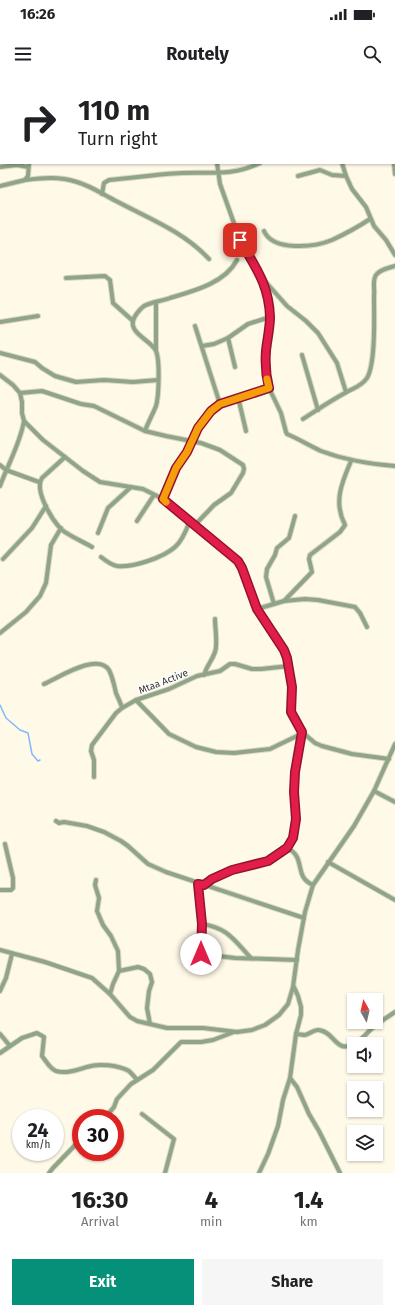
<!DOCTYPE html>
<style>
body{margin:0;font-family:"Fira Sans",sans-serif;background:#f6f6f6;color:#202124;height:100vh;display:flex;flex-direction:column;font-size:15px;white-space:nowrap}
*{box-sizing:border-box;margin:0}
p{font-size:13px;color:#757577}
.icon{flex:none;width:22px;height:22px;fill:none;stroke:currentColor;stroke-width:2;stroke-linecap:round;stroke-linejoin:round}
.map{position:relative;height:1093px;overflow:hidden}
.sheet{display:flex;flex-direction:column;background:#fff;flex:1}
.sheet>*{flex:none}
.guide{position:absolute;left:0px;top:0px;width:395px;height:84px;box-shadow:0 1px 3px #0004;background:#fff;color:#202124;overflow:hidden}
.needle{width:26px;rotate:352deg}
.fabs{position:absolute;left:347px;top:913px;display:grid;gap:8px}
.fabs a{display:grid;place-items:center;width:36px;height:36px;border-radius:0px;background:#fff;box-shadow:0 1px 3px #0004;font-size:20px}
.speed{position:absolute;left:12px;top:1029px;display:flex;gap:8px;font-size:20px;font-weight:700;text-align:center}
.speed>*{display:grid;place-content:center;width:52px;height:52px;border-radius:50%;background:#fff;box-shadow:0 1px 3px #0004;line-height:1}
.speed small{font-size:10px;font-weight:400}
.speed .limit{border:6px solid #d22;background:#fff;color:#111}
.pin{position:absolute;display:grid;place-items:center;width:34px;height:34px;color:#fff;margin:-17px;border-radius:8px;box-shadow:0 2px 6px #0006}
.me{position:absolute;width:44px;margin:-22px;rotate:0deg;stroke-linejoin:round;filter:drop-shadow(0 0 3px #0008)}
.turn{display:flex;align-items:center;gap:14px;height:84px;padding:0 12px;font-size:18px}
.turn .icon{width:52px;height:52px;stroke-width:2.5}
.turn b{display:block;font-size:28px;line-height:34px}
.eta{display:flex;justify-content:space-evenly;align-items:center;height:68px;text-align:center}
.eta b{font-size:24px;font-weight:700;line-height:28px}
.action{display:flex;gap:8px;margin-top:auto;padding:8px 12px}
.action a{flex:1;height:46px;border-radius:0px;background:#05907a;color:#fff;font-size:16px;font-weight:700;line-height:46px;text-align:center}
.action a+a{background:#f6f6f6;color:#202124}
.status{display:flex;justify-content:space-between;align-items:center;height:28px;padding:0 20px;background:#fff;direction:ltr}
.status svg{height:11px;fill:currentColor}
header{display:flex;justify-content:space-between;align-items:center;height:52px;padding:0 12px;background:#fff;font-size:18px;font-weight:700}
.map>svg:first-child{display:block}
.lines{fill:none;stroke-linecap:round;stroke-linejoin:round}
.stream{stroke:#83b8fd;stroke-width:1.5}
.minor-casing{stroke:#dbd6c7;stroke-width:6}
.minor{stroke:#8fa585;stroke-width:4}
.route-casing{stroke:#92132f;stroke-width:10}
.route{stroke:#e11d48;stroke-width:7}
.slow{stroke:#f59e0b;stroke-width:7}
.labels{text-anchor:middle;stroke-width:3;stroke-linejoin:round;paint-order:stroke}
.street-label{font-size:10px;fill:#37352f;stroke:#fff}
</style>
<div class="status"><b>16:26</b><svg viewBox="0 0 49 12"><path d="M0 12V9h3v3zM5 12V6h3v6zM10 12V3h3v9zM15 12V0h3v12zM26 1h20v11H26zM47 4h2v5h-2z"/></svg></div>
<header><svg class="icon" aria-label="menu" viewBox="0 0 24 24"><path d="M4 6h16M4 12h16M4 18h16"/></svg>Routely<svg class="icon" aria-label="search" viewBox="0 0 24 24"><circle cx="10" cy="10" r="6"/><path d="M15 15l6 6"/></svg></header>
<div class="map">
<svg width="395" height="1093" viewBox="0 0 395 1093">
<rect width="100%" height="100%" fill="#fff9e8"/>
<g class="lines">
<polyline class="stream" points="0,625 6,638 20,650 28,653 32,674 38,681 40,680"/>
<g class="minor-casing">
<g id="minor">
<polyline points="308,0 308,1"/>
<polyline points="20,1 20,0"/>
<polyline points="211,1 212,0"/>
<path d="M217 83 220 104 240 160 263 199 268 220 270 237 266 273V297L269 308 281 333 286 352 287 354C299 359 310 366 321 371 345 380 369 384 395 386"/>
<polyline points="342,83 346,96 352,109 366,127 374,146 386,160 395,175"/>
<polyline points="394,83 395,94"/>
<polyline points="0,87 17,85 28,87"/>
<polyline points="298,96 320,90 332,95 346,96"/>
<path d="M25 100C42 98 59 96 77 102 91 106 104 115 118 122 150 139 184 152 209 179"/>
<polyline points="0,106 25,100 28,96 29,83"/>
<path d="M102 114 104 103 109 100C133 98 158 94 182 93 211 92 233 96 260 83"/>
<path d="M264 151C273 172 315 167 332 160 345 154 358 147 370 139"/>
<polyline points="66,198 105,196 110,200 113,223 133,241"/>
<polyline points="263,199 287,226 306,241 318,253 337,283 346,312"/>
<polyline points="0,242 38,236"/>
<polyline points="195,246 220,324"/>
<polyline points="228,258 235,287"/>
<polyline points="202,266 214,264 228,258 248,244 270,237"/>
<polyline points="156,270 156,222"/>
<polyline points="0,273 35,282 42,288 55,296 76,302 104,300 133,302 158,300"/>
<polyline points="302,275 318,330"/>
<polyline points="0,295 13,305 20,313 22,322 22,333 24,341 43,360 65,377 83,391 100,402 143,409 163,419 238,481 243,488 257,529 284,570 287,578 292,607 291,632 302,652 315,663 322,666 352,674 389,679"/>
<polyline points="20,313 42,311 81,324 94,326 145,351 166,356 201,363 220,370 243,385 244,389 243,393 231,413 214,425 194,446"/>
<polyline points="238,317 246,351"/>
<path d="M303 339C317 330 330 321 345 313 353 308 361 307 367 298 376 283 374 234 374 216 375 209 372 201 376 195 380 189 389 188 395 186"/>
<path d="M145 351C148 342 153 334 156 326 159 316 160 280 156 271 152 261 130 254 133 241 134 236 140 229 144 226 151 222 162 221 170 218 194 211 225 203 237 180"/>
<path d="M65 377 42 398C34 410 51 438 60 448 65 454 84 462 92 467"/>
<polyline points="0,385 6,390 39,402"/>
<path d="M0 406C8 384 20 364 24 341"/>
<polyline points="163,419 176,388 187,372 198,347 211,331 220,324 269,308"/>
<polyline points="137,441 154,415"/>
<polyline points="98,453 108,428 131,407"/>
<path d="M101 477C106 481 111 485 117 486 133 488 164 477 175 467 182 461 186 451 189 443"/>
<polyline points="3,479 32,448 46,426"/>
<path d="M284 521 312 492 309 479 310 475 340 452 345 445C333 422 342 402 351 381"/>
<polyline points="274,524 266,497 267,489 275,475 277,468 289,458 295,436"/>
<polyline points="257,529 284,521 305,519 318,520 355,527 360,533 367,547"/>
<polyline points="0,553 26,532 40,516 46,503 51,465 61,448"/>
<path d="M204 595C207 585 212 581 215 572 218 565 215 548 215 539"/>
<path d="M44 604C58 598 97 572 109 590 113 598 114 605 116 613 118 618 121 623 122 628"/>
<polyline points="136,620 169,654 196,667 216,672 234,673 270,669 301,654"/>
<polyline points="94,697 94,680 91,671 92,665 116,633 122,628 136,620 169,609 197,596 220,591 230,584 235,584 252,589 261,589 289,586"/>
<polyline points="374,711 395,722"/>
<polyline points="56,741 59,743 64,742 87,746 104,752 121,761 128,766 148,784 166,792 304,838"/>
<path d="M287 768C307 777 293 797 313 805"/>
<polyline points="328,782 395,820"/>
<polyline points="96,800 95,805 99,818 97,831 103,845 111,856 118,871 119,891 113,904 110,914"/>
<polyline points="198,804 202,844 201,874 235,878 297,880"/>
<polyline points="204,805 212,799 232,790 268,781 287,768 293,758 296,739 294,712 295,692 302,652"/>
<polyline points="0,810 11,810 13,808 13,798 5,764"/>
<path d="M202 844C228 848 234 860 251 878"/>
<polyline points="0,870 45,882 92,898 110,914 130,937 137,941 167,948 203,948 237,952 252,950 265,945 279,935 288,924 293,907 298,870 305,832 313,805 354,746 374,711 395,664"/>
<polyline points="119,891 138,887 144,889 150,894 152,902 149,911 147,928 150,944"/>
<polyline points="0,911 6,898 12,874"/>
<polyline points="0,954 10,966"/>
<path d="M296 954C299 954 302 955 305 955 310 954 314 949 319 950 331 952 333 962 342 966 356 970 368 950 377 944 383 940 389 936 395 932"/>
<path d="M0 973 22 958 37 953 44 957 42 976C46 981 50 989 56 991 66 994 77 990 87 987 98 983 118 985 129 991 132 994 135 997 137 1000"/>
<polyline points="290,998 297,1007 309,1034 319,1051 340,1093"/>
<polyline points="142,1034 174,1059 165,1093"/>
<polyline points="105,1038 114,1027 117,1019 131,1004 153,990 181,962 201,962 213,960 234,952"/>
<polyline points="49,1093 53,1088 81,1059"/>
<polyline points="259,1093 268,1074 278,1046 283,1020 290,998 296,954 301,935 301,927 298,916 294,907"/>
</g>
</g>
<use href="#minor" class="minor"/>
</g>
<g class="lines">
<g class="route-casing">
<path id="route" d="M201 874 202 844 198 804 204 805 212 799 232 790 268 781 287 768 293 758 296 739 294 712 295 692 302 652 291 632 292 607 287 578 284 570 257 529 242 488 238 481 163 419 176 388 187 372 198 348 211 331 220 324 269 308C266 296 265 283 266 271 267 260 270 248 270 237 269 204 255 187 240 160"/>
</g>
<use href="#route" class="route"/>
<polyline class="slow" points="166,422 163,419 176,388 187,372 198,348 211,331 220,324 269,308 267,299"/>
</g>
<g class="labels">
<g class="street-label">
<text transform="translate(163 601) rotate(-21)" y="4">Mtaa Active</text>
</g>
</g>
</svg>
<div class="fabs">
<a><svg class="needle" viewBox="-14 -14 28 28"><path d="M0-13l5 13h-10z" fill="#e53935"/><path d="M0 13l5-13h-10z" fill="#757577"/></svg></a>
<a><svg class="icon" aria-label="sound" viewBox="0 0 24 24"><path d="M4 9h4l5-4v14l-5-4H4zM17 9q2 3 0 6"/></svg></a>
<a><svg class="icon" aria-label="search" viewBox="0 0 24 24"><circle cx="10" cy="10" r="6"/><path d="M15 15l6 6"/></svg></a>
<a><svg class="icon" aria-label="layers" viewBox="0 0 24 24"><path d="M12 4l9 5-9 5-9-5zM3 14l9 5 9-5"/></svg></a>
</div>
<div class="speed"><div>24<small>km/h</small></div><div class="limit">30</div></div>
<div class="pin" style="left:240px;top:160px;background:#d93025"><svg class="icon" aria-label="arrive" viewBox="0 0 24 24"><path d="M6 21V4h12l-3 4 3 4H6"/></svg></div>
<svg class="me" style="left:201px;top:874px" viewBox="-20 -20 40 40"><circle r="19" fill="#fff"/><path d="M0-13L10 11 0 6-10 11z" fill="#e11d48"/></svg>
<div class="guide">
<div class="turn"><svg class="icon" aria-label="right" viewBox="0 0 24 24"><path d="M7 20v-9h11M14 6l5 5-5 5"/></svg><div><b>110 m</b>Turn right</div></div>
</div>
</div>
<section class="sheet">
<div class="eta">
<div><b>16:30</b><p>Arrival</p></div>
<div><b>4</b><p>min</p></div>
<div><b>1.4</b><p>km</p></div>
</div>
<div class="action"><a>Exit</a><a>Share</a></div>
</section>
